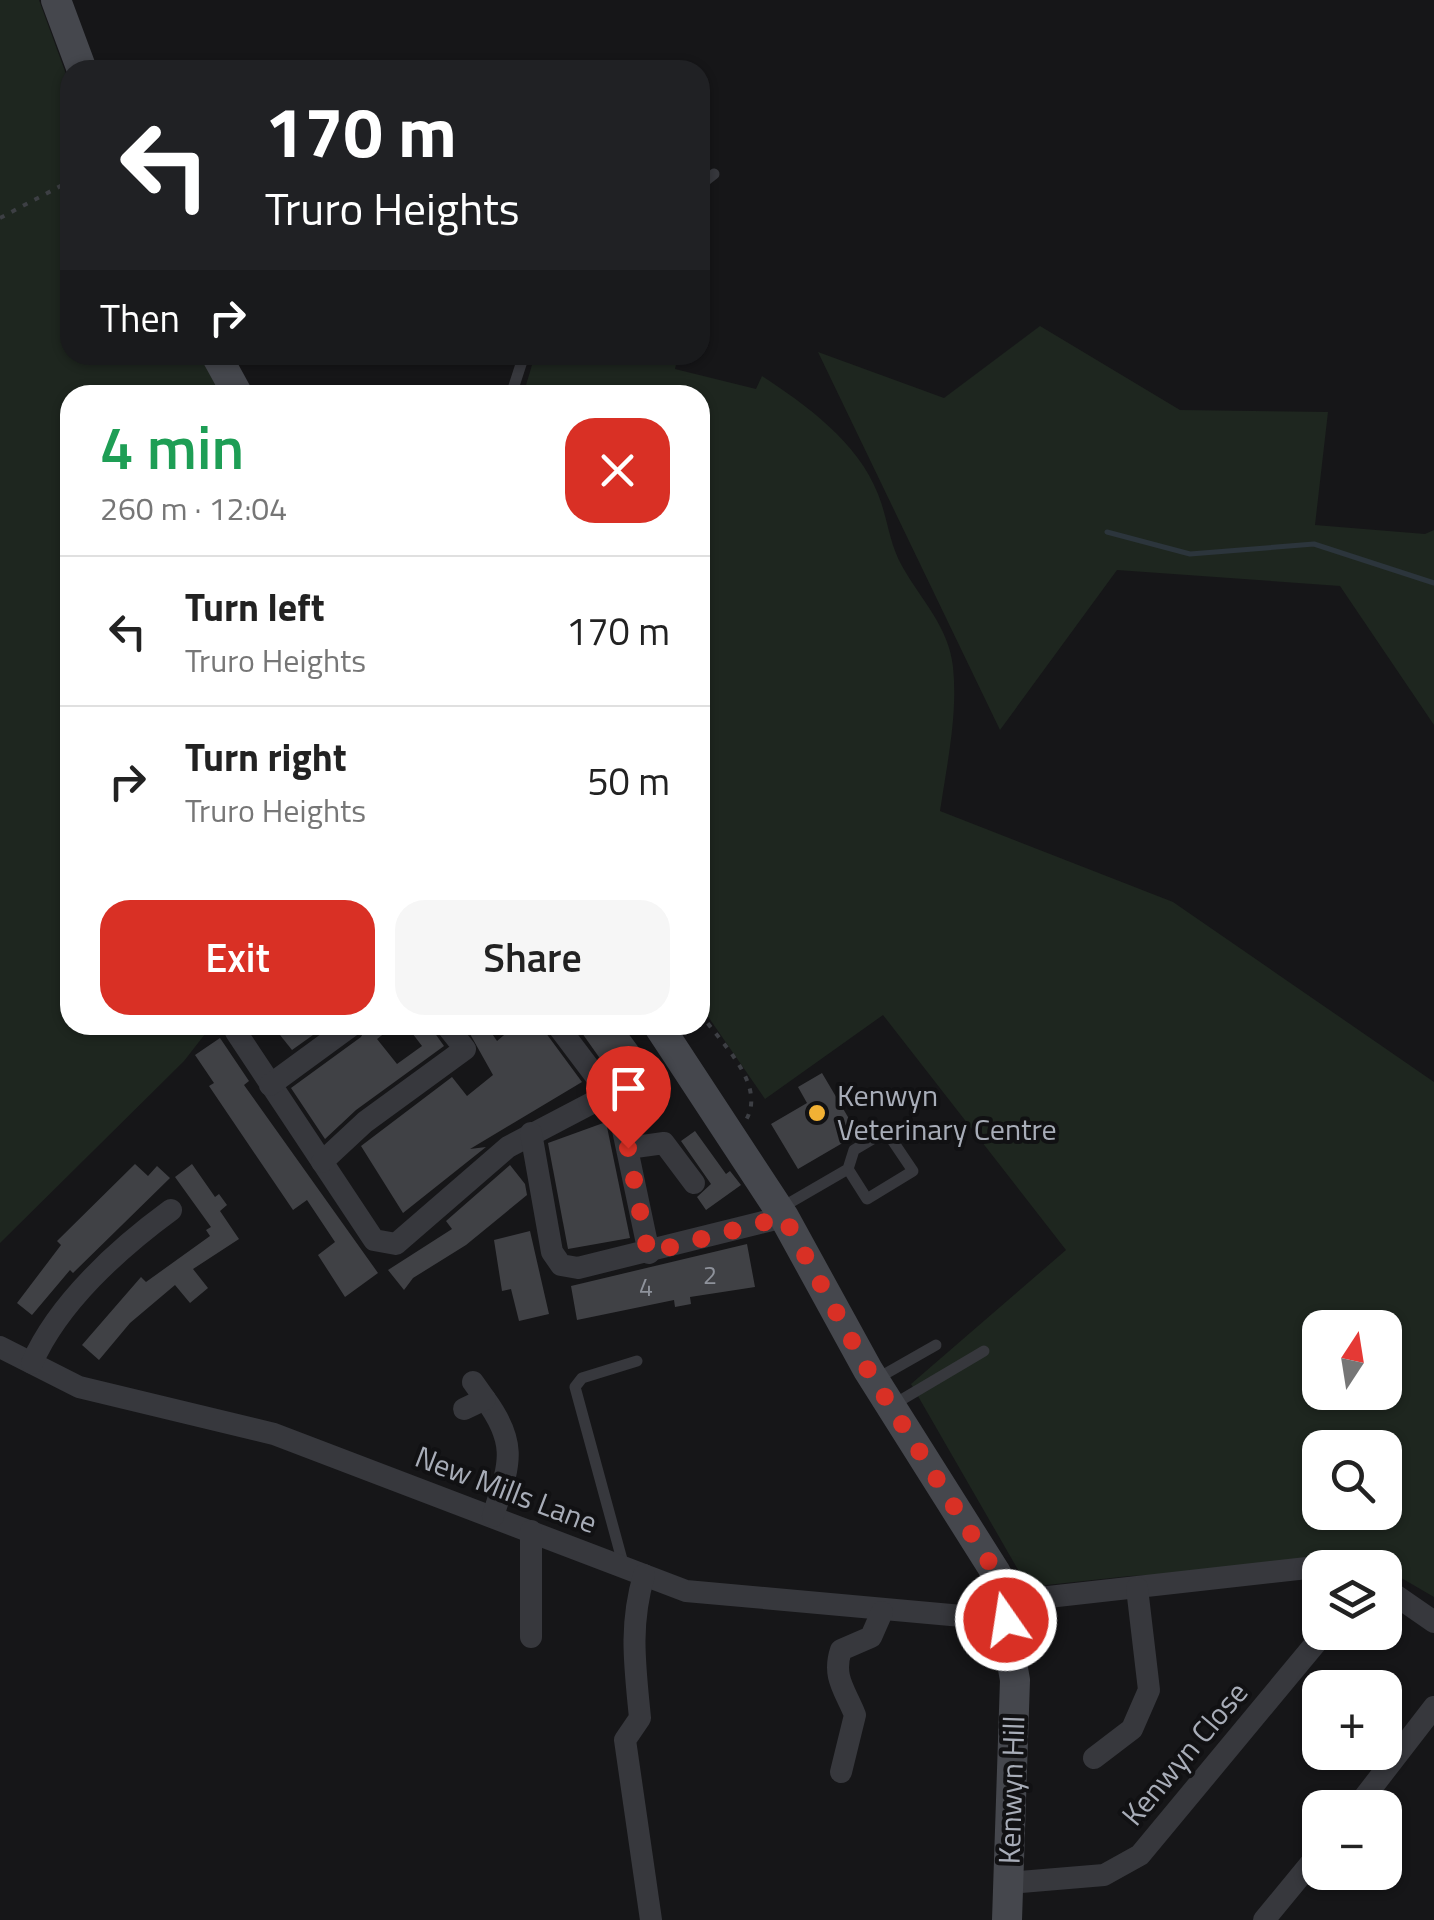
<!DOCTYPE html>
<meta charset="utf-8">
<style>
body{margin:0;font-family:"Titillium Web",sans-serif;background:#f6f6f6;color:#222;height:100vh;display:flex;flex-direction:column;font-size:38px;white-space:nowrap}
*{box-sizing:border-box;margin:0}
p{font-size:32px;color:#767676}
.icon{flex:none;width:55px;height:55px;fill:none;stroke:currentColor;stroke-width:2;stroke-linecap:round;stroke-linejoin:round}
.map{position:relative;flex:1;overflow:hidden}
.panel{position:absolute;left:60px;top:385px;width:650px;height:650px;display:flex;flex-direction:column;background:#fff;border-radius:30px;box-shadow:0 2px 8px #0004}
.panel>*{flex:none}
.banner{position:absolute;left:60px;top:60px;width:650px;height:305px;border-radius:30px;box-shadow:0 2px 8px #0004;background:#202124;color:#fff;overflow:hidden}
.needle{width:65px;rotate:12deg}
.controls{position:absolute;left:1302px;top:1310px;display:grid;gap:20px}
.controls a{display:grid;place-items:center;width:100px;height:100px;border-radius:20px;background:#fff;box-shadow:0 2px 8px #0004;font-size:50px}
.pin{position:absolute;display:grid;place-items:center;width:85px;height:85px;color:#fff;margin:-102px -42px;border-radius:50% 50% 50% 0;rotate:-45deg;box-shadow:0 0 10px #0007}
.pin .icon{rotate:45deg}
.me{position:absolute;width:110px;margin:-55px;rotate:347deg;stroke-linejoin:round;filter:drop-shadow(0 0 8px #0008)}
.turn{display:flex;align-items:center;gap:35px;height:210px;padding:0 40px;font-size:45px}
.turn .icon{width:130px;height:130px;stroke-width:2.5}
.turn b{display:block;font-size:70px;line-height:85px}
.then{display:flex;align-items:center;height:95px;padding:0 40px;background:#0003;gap:20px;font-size:38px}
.round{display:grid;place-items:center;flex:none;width:105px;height:105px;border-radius:30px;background:#f6f6f6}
.head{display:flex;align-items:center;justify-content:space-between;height:170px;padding:0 40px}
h1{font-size:60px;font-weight:600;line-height:75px;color:#1e9e55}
.cta{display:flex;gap:20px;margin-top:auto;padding:20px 40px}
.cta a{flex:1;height:115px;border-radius:30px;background:#d93025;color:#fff;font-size:40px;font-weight:600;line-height:115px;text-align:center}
.cta a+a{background:#f6f6f6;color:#222}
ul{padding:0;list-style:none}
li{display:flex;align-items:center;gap:30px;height:150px;padding:0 40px;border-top:2px solid #e0e0e0}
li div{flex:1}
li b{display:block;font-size:38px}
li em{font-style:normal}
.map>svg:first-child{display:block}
.green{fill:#1e261f;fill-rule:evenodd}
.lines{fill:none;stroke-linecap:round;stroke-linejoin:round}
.stream{stroke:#2c353c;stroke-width:5}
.building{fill:#404145}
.path{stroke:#3d3f44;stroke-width:4;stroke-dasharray:5 8;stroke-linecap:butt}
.service{stroke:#37383d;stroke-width:11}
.minor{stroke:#37383d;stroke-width:22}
.secondary{stroke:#45474d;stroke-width:30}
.route{stroke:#d93025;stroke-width:18;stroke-dasharray:0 32.4}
.poi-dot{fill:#f2b134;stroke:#111113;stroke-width:4}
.labels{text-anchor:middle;stroke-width:8;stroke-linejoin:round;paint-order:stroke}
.number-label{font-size:25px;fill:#8e929b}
.poi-label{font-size:30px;fill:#a8adb8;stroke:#111113;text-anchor:start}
.street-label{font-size:30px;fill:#a8adb8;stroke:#111113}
</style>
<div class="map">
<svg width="1434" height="1920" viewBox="0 0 1434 1920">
<rect width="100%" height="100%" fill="#161618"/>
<g class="green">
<polygon points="0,0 39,0 70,85 70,355 200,355 222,395 70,395 70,1025 212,1025 184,1061 0,1243"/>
<polygon points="1040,326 1180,410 1328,412 1315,525 1425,534 1434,530 1434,725 1340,586 1117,570 1000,730 818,352 944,398"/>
<path d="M535 355H678L675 369 756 389 762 376C806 405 858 442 878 494 888 519 889 543 902 566 921 600 949 627 953 667 958 714 947 764 940 811L1173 902 1434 1082V1597L1379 1565 1130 1576 1028 1587 911 1384 1066 1250 883 1015 765 1099 700 1005V395H523ZM1320 1328H1385V1392H1320ZM1320 1448H1385V1512H1320Z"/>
</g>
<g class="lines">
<polyline class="stream" points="1107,532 1190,554 1314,544 1434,583"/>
</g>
<g class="building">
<polygon points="272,1025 327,1025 292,1050"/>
<polygon points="367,1025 395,1025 377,1039 397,1064 422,1046 406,1025 429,1025 444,1046 356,1110 325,1139 291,1088 361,1037"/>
<polygon points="465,1025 486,1025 497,1041 516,1025 540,1025 582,1082 470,1149 486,1147 403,1213 361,1146 452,1077 467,1096 493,1075"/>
<polygon points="594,1025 622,1025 662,1079 643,1092 641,1089 630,1101 582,1033"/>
<polygon points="220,1038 249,1081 244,1085 378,1273 345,1297 318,1255 335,1242 307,1200 293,1210 209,1086 214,1083 195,1055"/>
<polygon points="822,1073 858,1134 798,1169 771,1124 807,1103 798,1087"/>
<polygon points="606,1122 630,1238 568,1249 548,1143"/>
<polygon points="695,1131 726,1174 730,1171 741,1185 706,1210 697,1197 711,1184 681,1141"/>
<polygon points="135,1164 148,1176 157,1166 170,1178 73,1273 70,1270 32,1315 17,1303 61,1245 57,1241"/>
<polygon points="192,1164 215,1197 219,1194 227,1205 220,1211 239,1239 193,1269 208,1288 190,1303 175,1285 130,1323 99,1360 82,1345 141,1277 146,1282 210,1236 206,1230 211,1227 175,1177"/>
<polygon points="510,1165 525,1184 527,1195 466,1245 413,1278 404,1290 388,1270 452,1229 446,1221"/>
<polygon points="530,1231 549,1314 519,1321 511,1289 502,1291 494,1240"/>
<polygon points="747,1244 755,1287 690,1297 691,1304 675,1307 674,1300 577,1320 571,1286"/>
</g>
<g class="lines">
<g class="path">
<polyline points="0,218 70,181"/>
<path d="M700 1013C720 1042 767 1084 746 1120"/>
</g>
<g class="service">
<polyline points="700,185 714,174"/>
<polyline points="511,395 524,355"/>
<polyline points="779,1209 848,1169 867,1199 913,1171 886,1131 854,1150 848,1169"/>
<polyline points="878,1378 936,1345"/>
<polyline points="891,1406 984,1351"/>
<polyline points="624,1567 575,1387 582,1378 637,1361"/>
</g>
<g class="minor">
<polyline points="557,1025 609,1094"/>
<polyline points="236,1032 374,1240 396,1244 508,1147 609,1094 619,1111 649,1253"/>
<polyline points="270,1085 352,1025"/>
<polyline points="531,1133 552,1252 561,1265 578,1268 784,1217"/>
<polyline points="628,1148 664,1143 694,1183"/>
<polyline points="322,1162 365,1122 465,1049 446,1025"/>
<polyline points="0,1347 79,1387 274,1434 686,1591 1006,1620"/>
<path d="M32 1363C58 1303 119 1248 171 1210"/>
<path d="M485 1399C519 1445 509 1465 493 1516"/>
<polyline points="464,1409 485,1399 473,1382"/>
<polyline points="531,1531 531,1637"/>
<path d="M644 1575C629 1626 635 1666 640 1718L625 1740 651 1920"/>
<polyline points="1385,1588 1434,1622"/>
<polyline points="1004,1602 1307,1568 1320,1571"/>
<polyline points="1094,1758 1132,1729 1149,1690 1137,1588"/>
<path d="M841 1772 855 1715C845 1690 832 1677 841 1650L871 1637 882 1612"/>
<polyline points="1356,1808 1434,1707"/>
<polyline points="1009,1883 1104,1875 1140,1855 1325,1632"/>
<polyline points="1264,1920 1320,1852"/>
</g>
<g class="secondary">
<polyline points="56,0 82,70"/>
<polyline points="216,355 238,395"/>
<polyline points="658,1025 784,1217 868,1370 996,1573 1015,1680 1007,1920"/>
</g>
</g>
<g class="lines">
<polyline class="route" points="628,1148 648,1253 784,1217 868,1370 996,1573 1006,1620"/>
</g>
<circle class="poi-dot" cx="817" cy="1113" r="10"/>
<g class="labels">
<g class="number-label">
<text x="710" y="1284">2</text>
<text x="646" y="1296">4</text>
</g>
<g class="poi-label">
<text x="837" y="1106">Kenwyn<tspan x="837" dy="34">Veterinary Centre</tspan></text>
</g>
<g class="street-label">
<text transform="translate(506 1490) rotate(21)" y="10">New Mills Lane</text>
<text transform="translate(1185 1754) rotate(-50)" y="10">Kenwyn Close</text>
<text transform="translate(1012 1790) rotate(-88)" y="10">Kenwyn Hill</text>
</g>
</g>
</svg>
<div class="controls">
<a><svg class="needle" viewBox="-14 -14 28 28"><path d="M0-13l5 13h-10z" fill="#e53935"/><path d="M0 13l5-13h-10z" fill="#767676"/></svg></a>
<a><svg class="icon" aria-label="search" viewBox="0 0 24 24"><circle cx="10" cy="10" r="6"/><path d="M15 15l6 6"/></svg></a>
<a><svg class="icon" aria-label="layers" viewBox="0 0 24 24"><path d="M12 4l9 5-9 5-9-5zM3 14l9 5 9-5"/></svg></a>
<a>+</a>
<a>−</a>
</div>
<div class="pin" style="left:628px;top:1148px;background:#d93025"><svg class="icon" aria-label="arrive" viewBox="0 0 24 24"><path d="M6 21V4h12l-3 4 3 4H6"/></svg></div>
<svg class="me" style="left:1006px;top:1620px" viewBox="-20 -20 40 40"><circle r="17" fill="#d93025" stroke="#fff" stroke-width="3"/><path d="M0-11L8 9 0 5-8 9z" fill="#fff"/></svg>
<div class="banner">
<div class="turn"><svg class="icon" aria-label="left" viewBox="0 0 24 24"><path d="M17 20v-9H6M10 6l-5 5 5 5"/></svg><div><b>170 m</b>Truro Heights</div></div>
<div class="then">Then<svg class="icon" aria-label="right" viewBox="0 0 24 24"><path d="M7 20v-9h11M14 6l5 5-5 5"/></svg></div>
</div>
<section class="panel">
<div class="head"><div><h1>4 min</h1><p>260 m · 12:04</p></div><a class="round" style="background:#d93025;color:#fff"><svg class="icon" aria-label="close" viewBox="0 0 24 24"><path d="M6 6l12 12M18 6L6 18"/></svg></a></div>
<ul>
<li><svg class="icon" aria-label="left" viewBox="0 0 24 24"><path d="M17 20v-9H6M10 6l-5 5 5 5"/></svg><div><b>Turn left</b><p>Truro Heights</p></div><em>170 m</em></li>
<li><svg class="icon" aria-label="right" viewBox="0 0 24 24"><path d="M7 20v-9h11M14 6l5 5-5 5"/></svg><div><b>Turn right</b><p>Truro Heights</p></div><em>50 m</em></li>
</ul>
<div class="cta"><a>Exit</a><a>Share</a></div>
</section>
</div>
